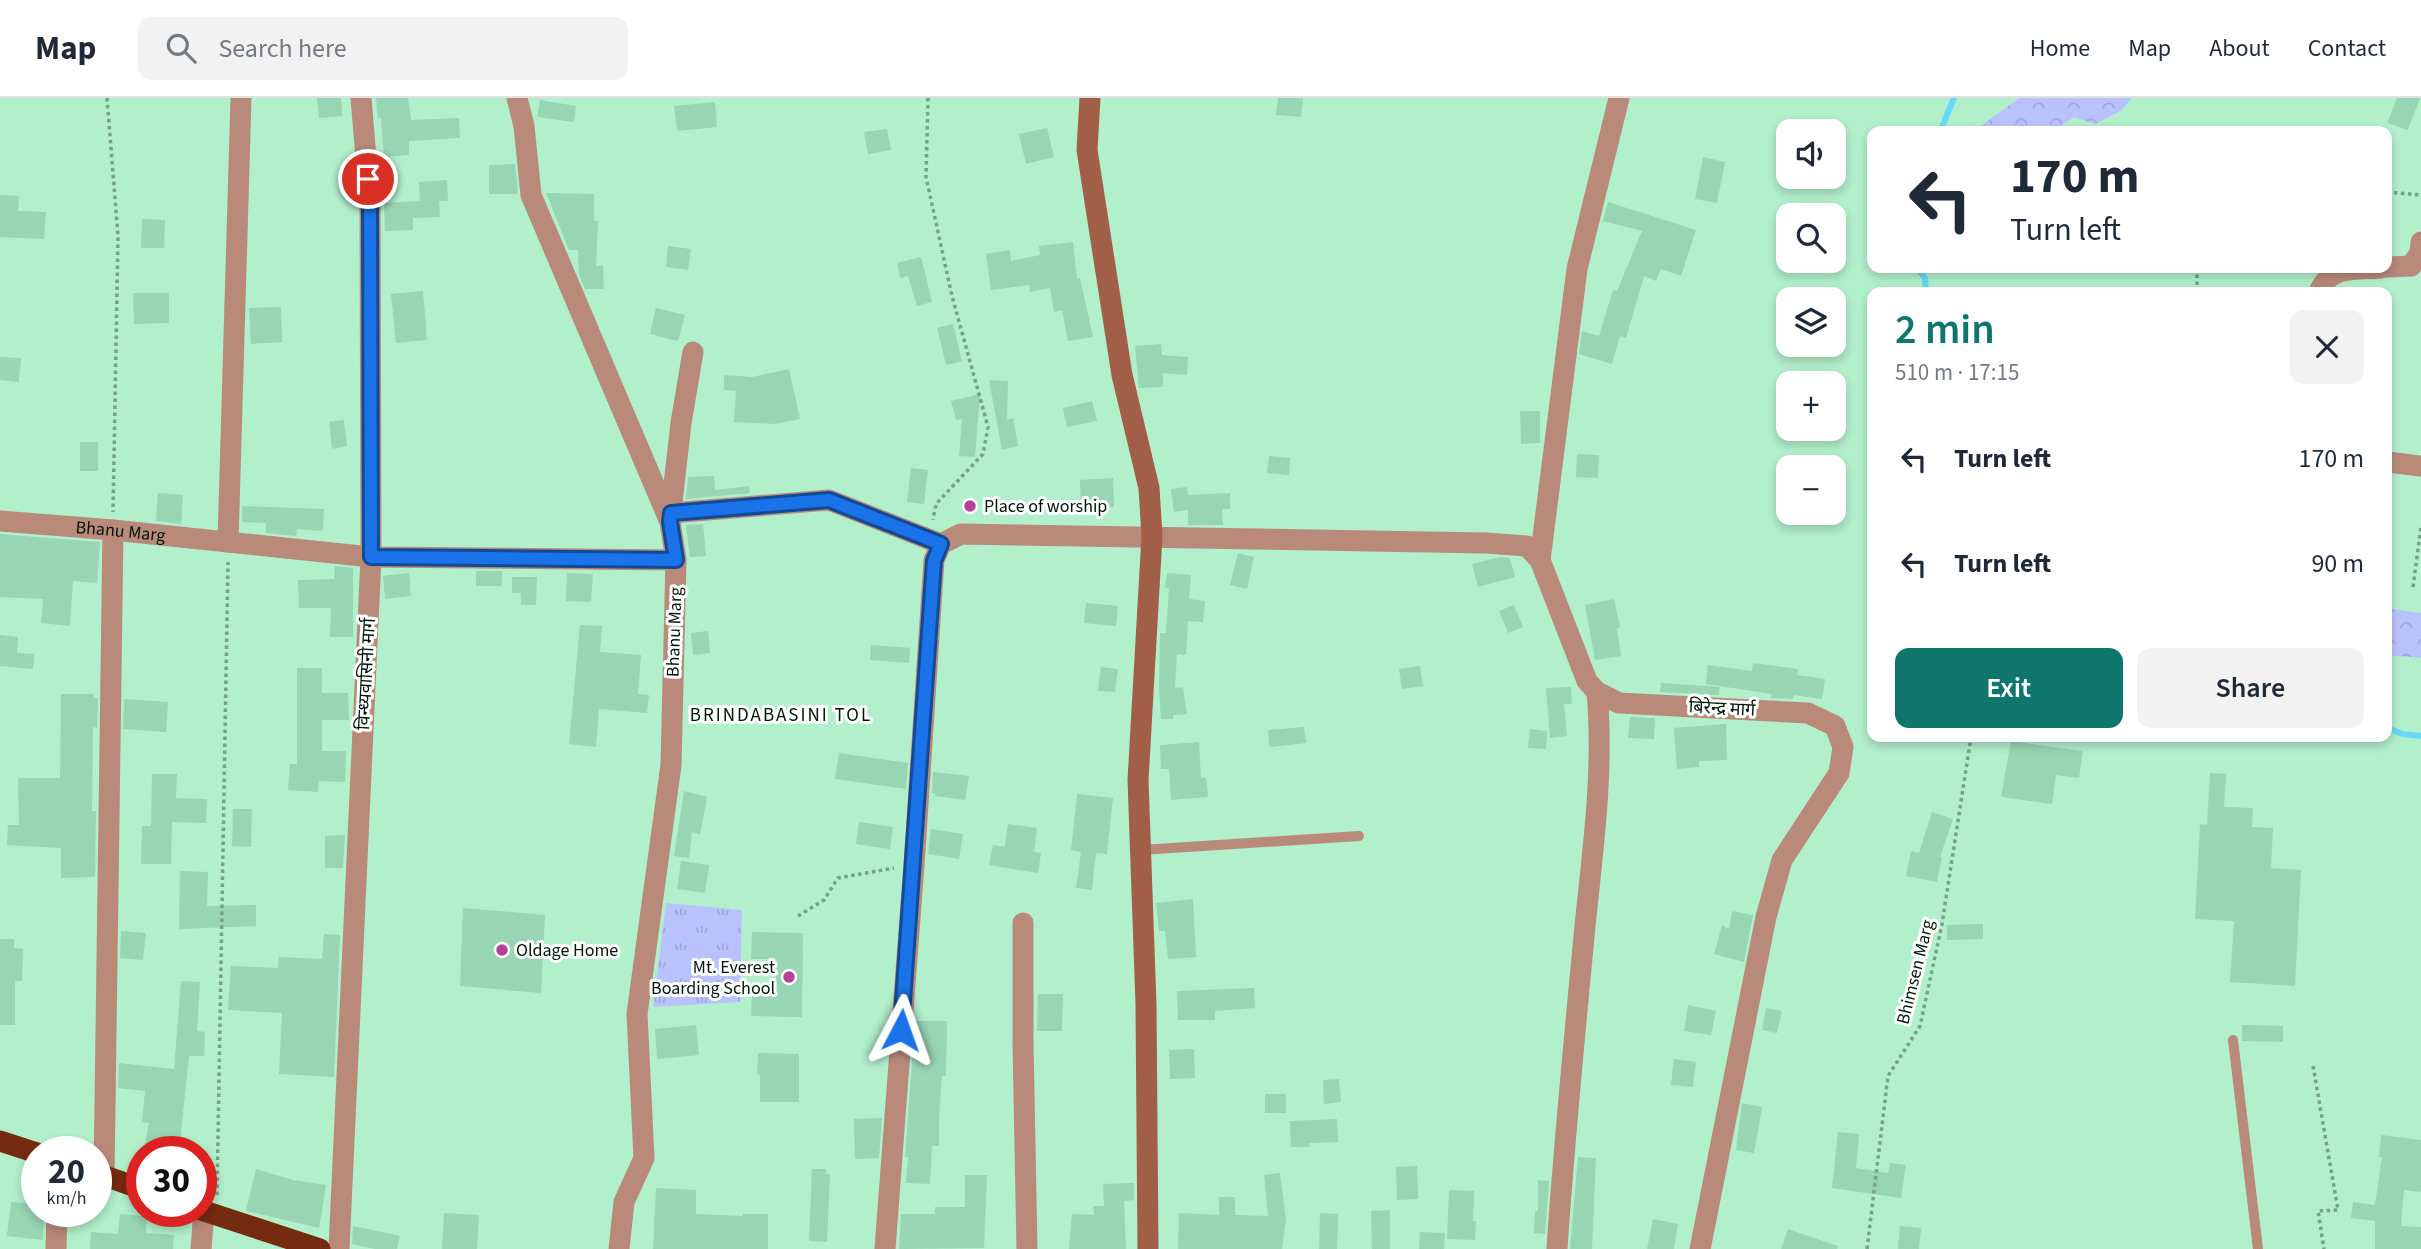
<!DOCTYPE html>
<meta charset="utf-8">
<style>
body{margin:0;font-family:"Source Sans 3","Noto Sans Devanagari",sans-serif;background:#f2f2f3;color:#1f2937;height:100vh;display:flex;flex-direction:column;font-size:26px;white-space:nowrap}
*{box-sizing:border-box;margin:0}
p{font-size:23px;color:#747a83}
.icon{flex:none;width:38px;height:38px;fill:none;stroke:currentColor;stroke-width:2;stroke-linecap:round;stroke-linejoin:round}
.map{position:relative;flex:1;overflow:hidden}
.drawer{position:absolute;left:1867px;top:189px;width:525px;height:455px;display:flex;flex-direction:column;background:#fff;border-radius:14px;box-shadow:0 4px 10px #0003}
.drawer>*{flex:none}
.guide{position:absolute;left:1867px;top:28px;width:525px;height:147px;border-radius:14px;box-shadow:0 4px 10px #0003;background:#fff;color:#1f2937;overflow:hidden}
.tools{position:absolute;left:1776px;top:21px;display:grid;gap:14px}
.tools a{display:grid;place-items:center;width:70px;height:70px;border-radius:14px;background:#fff;box-shadow:0 4px 10px #0003;font-size:35px}
.speed{position:absolute;left:21px;top:1038px;display:flex;gap:14px;font-size:35px;font-weight:700;text-align:center}
.speed>*{display:grid;place-content:center;width:91px;height:91px;border-radius:50%;background:#fff;box-shadow:0 4px 10px #0003;line-height:1}
.speed small{font-size:18px;font-weight:400}
.speed .limit{border:10px solid #d22;background:#fff;color:#111}
.pin{position:absolute;display:grid;place-items:center;width:60px;height:60px;color:#fff;margin:-30px;border:4px solid #fff;border-radius:50%;box-shadow:0 2px 7px #0007}
.me{position:absolute;width:77px;margin:-38px;rotate:4deg;stroke-linejoin:round;filter:drop-shadow(0 0 5px #0008)}
.turn{display:flex;align-items:center;gap:24px;height:147px;padding:0 28px;font-size:32px}
.turn .icon{width:91px;height:91px;stroke-width:2.5}
.turn b{display:block;font-size:49px;line-height:60px}
.round{display:grid;place-items:center;flex:none;width:74px;height:74px;border-radius:14px;background:#f2f2f3}
.head{display:flex;align-items:center;justify-content:space-between;height:119px;padding:0 28px}
h1{font-size:42px;font-weight:600;line-height:52px;color:#0f766e}
.primary-button{display:flex;gap:14px;margin-top:auto;padding:14px 28px}
.primary-button a{flex:1;height:80px;border-radius:14px;background:#0f766e;color:#fff;font-size:28px;font-weight:600;line-height:80px;text-align:center}
.primary-button a+a{background:#f2f2f3;color:#1f2937}
ul{padding:0;list-style:none}
li{display:flex;align-items:center;gap:21px;height:105px;padding:0 28px}
li div{flex:1}
li b{display:block;font-size:26px}
li em{font-style:normal}
header{display:flex;align-items:center;gap:42px;box-sizing:border-box;height:98px;padding:0 35px;background:#fff;border-bottom:2px solid #e0e1e3}
header strong{font-size:33px}
nav{display:flex;gap:38px;margin-inline-start:auto;font-size:24px}
.search{width:490px;height:63px;background:#f2f2f3;display:flex;align-items:center;gap:18px;box-sizing:border-box;padding:0 24px;border-radius:14px;color:#747a83;font-size:26px}
.map>svg:first-child{display:block}
.grass{fill:url(#grass-tufts)}
.forest{fill:url(#forest-crowns)}
.lines{fill:none;stroke-linecap:round;stroke-linejoin:round}
.stream{stroke:#67d9f8;stroke-width:6}
.building{fill:#98d5b2}
.path{stroke:#73a287;stroke-width:3.5;stroke-dasharray:3.5 3.5;stroke-linecap:butt}
.lane{stroke:#b9897a;stroke-width:10}
.street{stroke:#b9897a;stroke-width:21}
.secondary{stroke:#a25f48;stroke-width:21}
.highway{stroke:#752b10;stroke-width:21}
.route-casing{stroke:#114b97;stroke-width:18}
.route{stroke:#1a73e8;stroke-width:12}
.poi-dot{fill:#b64199;stroke:#fff;stroke-width:2.5}
.labels{text-anchor:middle;stroke-width:6;stroke-linejoin:round;paint-order:stroke}
.poi-label{font-size:18px;fill:#01160a;stroke:#fff;text-anchor:start}
.street-label{font-size:18px;fill:#01160a;stroke:#fff}
.neighbourhood-label{font-size:19px;letter-spacing:2px;fill:#01160a;stroke:#fff}
</style>
<header>
<strong>Map</strong>
<div class="search"><svg class="icon" aria-label="search" viewBox="0 0 24 24"><circle cx="10" cy="10" r="6"/><path d="M15 15l6 6"/></svg>Search here</div>
<nav><a>Home</a><a>Map</a><a>About</a><a>Contact</a></nav>
</header>
<div class="map">
<svg width="2421" height="1151" viewBox="0 0 2421 1151">
<defs>
<pattern id="grass-tufts" width="24" height="20" patternUnits="userSpaceOnUse" patternTransform="scale(1.75)"><rect width="24" height="20" fill="#bac2fe"/><path d="M3 7l-1-3M5 7V3M7 7l1-3M15 17l-1-3M17 17v-4M19 17l1-3" fill="none" stroke="#9ea6d8"/></pattern>
<pattern id="forest-crowns" width="20" height="18" patternUnits="userSpaceOnUse" patternTransform="scale(1.75)"><rect width="20" height="18" fill="#bac2fe"/><path d="M2 6a3 3 0 1 1 6 0M12 15a3 3 0 1 1 6 0" fill="none" stroke="#9ea6d8"/></pattern>
</defs>
<rect width="100%" height="100%" fill="#b2efcb"/>
<polygon class="grass" points="666,805 742,812 740,904 653,909"/>
<g class="forest">
<polygon points="2019,0 2132,0 2121,13 2095,26 2074,19 2061,28 2058,33 1974,33"/>
<polygon points="2387,505 2392,511 2421,515 2421,560 2387,557"/>
</g>
<g class="lines">
<g class="stream">
<polyline points="1934,33 1941,31 1954,0"/>
<polyline points="1917,170 1925,180 1926,194"/>
<polyline points="2387,630 2403,636 2421,638"/>
</g>
</g>
<g class="building">
<polygon points="317,0 341,0 342,18 319,20"/>
<polygon points="376,0 408,0 411,22 459,20 460,40 409,43 409,57 384,59 381,20 378,21"/>
<polygon points="1278,0 1303,0 1301,19 1276,17"/>
<polygon points="2397,0 2420,0 2408,32 2387,25"/>
<polygon points="540,2 576,8 574,24 537,19"/>
<polygon points="715,4 717,29 677,33 674,8"/>
<polygon points="1047,30 1054,59 1026,66 1019,36"/>
<polygon points="887,31 891,52 868,56 864,34"/>
<polygon points="1703,59 1725,64 1717,105 1695,101"/>
<polygon points="515,66 518,96 489,96 489,67"/>
<polygon points="447,82 448,103 439,103 440,119 413,120 413,132 385,133 384,105 420,103 419,84"/>
<polygon points="546,95 594,96 594,123 598,123 596,168 603,167 604,191 585,191 579,177 578,152 569,152"/>
<polygon points="0,97 19,98 18,113 46,114 44,141 0,139"/>
<polygon points="1608,104 1696,132 1681,178 1661,171 1656,183 1644,178 1626,240 1620,238 1612,266 1579,256 1582,233 1599,238 1613,192 1617,193 1642,133 1603,123"/>
<polygon points="142,121 165,122 164,150 141,150"/>
<polygon points="1073,144 1077,181 1080,180 1093,239 1068,243 1062,212 1054,214 1050,190 1030,194 1029,187 991,192 986,156 1010,152 1011,163 1040,157 1039,148"/>
<polygon points="668,148 691,151 688,172 666,169"/>
<polygon points="921,159 932,204 917,208 908,178 900,180 897,165"/>
<polygon points="423,193 427,242 396,245 391,196"/>
<polygon points="133,195 169,195 169,225 134,226"/>
<polygon points="281,209 282,244 251,246 249,210"/>
<polygon points="656,210 685,217 678,243 650,236"/>
<polygon points="953,226 962,263 946,267 937,230"/>
<polygon points="1161,246 1162,257 1188,259 1187,277 1163,275 1163,289 1139,290 1135,248"/>
<polygon points="0,259 21,260 19,284 0,282"/>
<polygon points="789,271 800,321 775,326 734,324 736,293 724,292 724,277 752,279"/>
<polygon points="989,282 1008,283 1007,322 1013,320 1018,348 1002,352"/>
<polygon points="980,296 975,359 959,358 962,321 956,322 951,303"/>
<polygon points="1092,303 1097,323 1067,329 1063,310"/>
<polygon points="1520,313 1540,313 1540,345 1521,346"/>
<polygon points="344,322 347,348 332,351 329,324"/>
<rect x="80" y="344" width="18" height="29"/>
<polygon points="1577,356 1599,357 1598,380 1576,379"/>
<polygon points="1269,358 1290,360 1289,377 1267,375"/>
<polygon points="911,370 928,372 924,406 907,404"/>
<polygon points="714,378 715,392 749,388 750,395 686,401 688,379"/>
<polygon points="1113,380 1114,409 1081,410 1080,382"/>
<polygon points="1187,389 1188,397 1230,395 1230,411 1222,411 1223,427 1188,427 1188,412 1174,414 1171,391"/>
<polygon points="158,395 183,397 181,426 156,423"/>
<polygon points="242,408 324,411 323,433 297,431 296,438 266,435 266,425 242,424"/>
<polygon points="703,426 706,458 690,459 686,427"/>
<polygon points="0,436 100,444 97,485 73,483 70,528 41,525 43,501 0,499"/>
<polygon points="1238,455 1254,459 1247,491 1230,487"/>
<polygon points="1500,459 1510,460 1515,479 1478,489 1472,466"/>
<polygon points="335,468 353,470 353,539 330,539 331,510 299,510 298,482 334,481"/>
<rect x="476" y="473" width="26" height="15"/>
<polygon points="409,475 411,498 385,501 383,478"/>
<polygon points="567,475 593,476 591,504 566,503"/>
<polygon points="1167,475 1191,477 1189,501 1205,503 1203,524 1188,523 1186,557 1177,556 1175,590 1183,589 1187,616 1173,617 1173,621 1161,621 1159,592 1160,535 1166,535 1169,490 1165,490"/>
<polygon points="512,479 537,479 536,507 521,507 521,495 512,495"/>
<polygon points="1614,501 1620,529 1617,530 1621,558 1595,562 1585,507"/>
<polygon points="1086,505 1118,508 1116,528 1084,525"/>
<polygon points="1514,507 1523,529 1508,535 1499,513"/>
<polygon points="580,527 602,528 600,554 641,557 638,596 649,597 647,615 599,611 596,649 569,646"/>
<polygon points="708,533 710,555 693,557 691,535"/>
<polygon points="0,537 18,539 17,555 34,556 33,571 0,568"/>
<polygon points="871,547 910,550 909,565 870,562"/>
<polygon points="1753,565 1798,571 1797,577 1825,581 1822,601 1794,597 1793,601 1771,600 1772,596 1706,586 1708,567 1752,573"/>
<polygon points="1420,568 1423,588 1402,591 1399,571"/>
<polygon points="1101,569 1118,571 1115,594 1098,593"/>
<polygon points="297,570 322,570 322,595 348,595 349,622 322,622 322,653 346,653 345,684 319,683 318,694 288,692 290,666 297,666"/>
<polygon points="1661,585 1720,589 1719,597 1660,594"/>
<polygon points="1571,589 1572,606 1564,606 1567,638 1550,640 1546,590"/>
<polygon points="61,596 94,596 94,600 98,600 97,630 93,629 92,713 96,713 95,779 61,780 61,750 7,747 8,727 19,727 18,680 60,680"/>
<polygon points="124,601 168,604 166,634 123,631"/>
<polygon points="1630,619 1655,620 1654,641 1628,640"/>
<polygon points="1726,626 1727,662 1699,663 1699,669 1677,671 1674,630"/>
<polygon points="1304,629 1306,645 1269,649 1268,632"/>
<polygon points="1530,631 1547,633 1546,651 1528,650"/>
<polygon points="2011,643 2083,653 2079,680 2056,677 2052,706 2001,699"/>
<polygon points="1199,644 1201,680 1206,679 1208,699 1171,702 1169,671 1161,671 1160,647"/>
<polygon points="839,655 908,665 906,691 835,681"/>
<polygon points="933,674 969,678 965,702 935,698 935,695 932,695"/>
<polygon points="2210,675 2226,676 2224,709 2253,710 2252,729 2273,730 2271,770 2301,772 2295,888 2230,884 2234,823 2195,821 2200,726 2207,727"/>
<polygon points="152,676 177,676 176,700 207,701 206,725 172,724 171,766 141,766 142,728 151,728"/>
<polygon points="684,693 707,699 700,736 692,734 689,760 674,758"/>
<polygon points="1077,696 1113,700 1107,756 1096,755 1092,792 1076,790 1081,754 1071,752"/>
<polygon points="233,711 252,711 251,749 232,748"/>
<polygon points="1932,714 1953,721 1940,759 1942,759 1937,784 1906,778 1911,753 1919,755"/>
<polygon points="859,724 893,729 890,751 856,746"/>
<polygon points="1008,726 1037,730 1034,754 1041,755 1038,775 989,767 993,747 1005,749"/>
<polygon points="931,731 963,736 959,761 928,756"/>
<polygon points="345,737 343,770 325,770 325,738"/>
<polygon points="681,763 709,767 705,795 677,791"/>
<polygon points="180,773 208,774 207,808 256,807 256,828 179,831"/>
<polygon points="1193,801 1196,859 1168,861 1165,833 1159,833 1156,805"/>
<polygon points="463,810 545,817 541,895 460,888"/>
<polygon points="1732,813 1753,817 1744,864 1714,856 1722,827 1729,831"/>
<polygon points="1983,826 1983,841 1947,842 1947,827"/>
<polygon points="121,833 146,835 143,862 120,860"/>
<polygon points="752,834 803,835 802,919 751,918 752,896 775,897 776,861 751,861"/>
<polygon points="324,836 340,837 334,979 279,976 282,915 228,912 231,868 278,870 279,859 322,861"/>
<polygon points="0,841 14,841 14,850 23,851 22,883 15,883 15,927 0,927"/>
<polygon points="181,883 200,884 197,933 205,934 204,958 189,958 179,1054 143,1054 149,1025 142,1024 145,993 118,990 119,965 174,971"/>
<polygon points="1254,890 1255,910 1215,913 1215,922 1178,922 1177,893"/>
<polygon points="1038,896 1063,896 1062,933 1037,933"/>
<polygon points="1688,907 1716,913 1711,937 1684,933"/>
<polygon points="1766,910 1782,913 1777,935 1762,932"/>
<polygon points="915,923 947,923 946,978 942,978 939,1021 939,1048 932,1048 930,1086 906,1085 908,1059 905,1059"/>
<polygon points="696,927 699,957 657,961 655,931"/>
<polygon points="2242,927 2283,928 2283,944 2242,943"/>
<polygon points="1194,951 1195,980 1170,981 1169,952"/>
<polygon points="758,955 799,956 799,1004 760,1004 760,977 757,976"/>
<polygon points="1674,961 1696,964 1693,989 1671,987"/>
<polygon points="1339,981 1341,1004 1324,1006 1323,982"/>
<rect x="1265" y="996" width="21" height="19"/>
<polygon points="1742,1005 1762,1009 1754,1055 1736,1052"/>
<polygon points="882,1020 879,1060 855,1061 854,1021"/>
<polygon points="1337,1021 1338,1044 1309,1045 1310,1049 1291,1049 1290,1023"/>
<polygon points="1838,1034 1859,1036 1856,1070 1888,1075 1890,1065 1906,1067 1901,1100 1832,1090"/>
<polygon points="2381,1037 2421,1042 2421,1094 2404,1092 2401,1128 2421,1129 2421,1151 2375,1151 2375,1123 2351,1120 2353,1104 2375,1107 2382,1059 2379,1059"/>
<polygon points="1578,1059 1596,1060 1592,1151 1570,1151"/>
<polygon points="1417,1068 1418,1101 1397,1102 1396,1069"/>
<polygon points="256,1071 293,1082 326,1087 319,1130 246,1113"/>
<polygon points="812,1071 826,1071 826,1076 830,1076 827,1144 809,1143"/>
<polygon points="1280,1075 1286,1122 1282,1151 1178,1151 1179,1115 1219,1117 1219,1099 1235,1099 1235,1117 1268,1118 1264,1077"/>
<polygon points="965,1077 987,1077 984,1150 899,1151 901,1116 935,1116 935,1109 965,1109"/>
<polygon points="1538,1082 1549,1083 1545,1136 1534,1135 1535,1113 1538,1113"/>
<polygon points="1134,1085 1134,1102 1124,1103 1126,1151 1069,1151 1072,1116 1094,1117 1093,1108 1104,1108 1103,1086"/>
<polygon points="656,1090 696,1092 696,1116 743,1118 743,1116 768,1116 768,1151 653,1151"/>
<polygon points="1449,1092 1474,1093 1473,1123 1476,1123 1475,1142 1447,1141"/>
<polygon points="11,1104 37,1106 37,1113 44,1113 43,1142 7,1138"/>
<polygon points="1390,1112 1390,1151 1372,1151 1371,1113"/>
<polygon points="444,1115 479,1117 477,1151 442,1151"/>
<polygon points="1320,1115 1338,1116 1337,1151 1319,1151"/>
<polygon points="120,1116 147,1118 146,1135 174,1137 173,1151 90,1151 91,1134 118,1136"/>
<polygon points="1653,1121 1678,1126 1674,1151 1647,1151"/>
<polygon points="353,1128 400,1138 397,1151 375,1151 352,1146"/>
<polygon points="1900,1128 1921,1130 1919,1151 1898,1151"/>
<polygon points="1788,1131 1838,1148 1837,1151 1781,1151"/>
<polygon points="1420,1134 1445,1135 1444,1151 1419,1151"/>
</g>
<g class="lines">
<g class="path">
<polyline points="107,0 118,138 113,414"/>
<polyline points="928,0 926,79 952,198 988,329 983,356 936,406 933,422"/>
<polyline points="2387,94 2421,97"/>
<polyline points="2197,194 2197,170"/>
<polyline points="2413,489 2421,429"/>
<polyline points="798,818 824,802 838,780 894,770"/>
<polyline points="2313,968 2338,1112 2318,1113 2324,1151"/>
<polyline points="217,1097 228,464"/>
<polyline points="1867,1151 1888,978 1920,928 1942,826 1971,639"/>
</g>
<g class="lane">
<polyline points="1141,752 1359,738"/>
<polyline points="2233,942 2258,1151"/>
</g>
<g class="street">
<polyline points="517,0 524,28 531,97 670,424 676,462"/>
<polyline points="2387,169 2411,168 2420,155 2421,144"/>
<path d="M2319 194C2330 167 2356 172 2382 170"/>
<polyline points="2387,364 2421,368"/>
<polyline points="671,415 829,402 941,446"/>
<polyline points="670,422 681,325 693,254"/>
<path id="s1" d="M0 423 113 432 371 459 676 462 671 667 637 916 644 1060 624 1104 619 1151"/>
<polyline points="228,444 241,0"/>
<polyline points="1540,462 1577,171 1619,0"/>
<polyline points="1023,825 1023,945 1027,1151"/>
<polyline points="104,1078 113,432"/>
<polyline points="56,1151 57,1113"/>
<polyline points="201,1151 204,1112"/>
<polyline points="339,1151 371,459 370,108 361,0"/>
<polyline points="885,1151 914,767 934,462 941,446 961,436 1486,445 1527,448 1540,462 1587,583 1597,594 1619,605 1808,615 1835,628 1843,649 1839,675 1782,762 1766,819 1700,1151"/>
<path d="M1557 1151C1564 1043 1575 935 1585 828 1593 750 1604 672 1597 594"/>
</g>
<polyline class="secondary" points="1090,0 1087,52 1122,277 1149,390 1152,438 1138,682 1146,906 1148,1151"/>
<g class="highway">
<polyline points="0,1043 37,1055"/>
<polyline points="96,1075 142,1091"/>
<polyline points="201,1112 320,1151"/>
</g>
</g>
<g class="lines">
<g class="route-casing">
<polyline id="route" points="368,81 370,108 371,459 676,462 670,424 671,415 829,402 941,446 934,463 901,932"/>
</g>
<use href="#route" class="route"/>
</g>
<g class="poi-dot">
<circle cx="970" cy="408" r="7"/>
<circle cx="502" cy="852" r="7"/>
<circle cx="789" cy="879" r="7"/>
</g>
<g class="labels">
<g class="poi-label">
<text x="984" y="414">Place of worship</text>
<text x="516" y="858">Oldage Home</text>
<text x="775" y="875" text-anchor="end">Mt. Everest<tspan x="775" dy="21">Boarding School</tspan></text>
</g>
<g class="street-label">
<text dy="6" stroke="none"><textPath href="#s1" startOffset="121">Bhanu Marg</textPath></text>
<text transform="translate(674 534) rotate(-88)" y="6">Bhanu Marg</text>
<text transform="translate(366 576) rotate(-87)" y="6">विन्ध्यवासिनी मार्ग</text>
<text transform="translate(1722 610) rotate(3)" y="6">बिरेन्द्र मार्ग</text>
<text transform="translate(1915 874) rotate(-76)" y="6">Bhimsen Marg</text>
</g>
<g class="neighbourhood-label">
<text x="781" y="623">BRINDABASINI TOL</text>
</g>
</g>
</svg>
<div class="tools">
<a><svg class="icon" aria-label="sound" viewBox="0 0 24 24"><path d="M4 9h4l5-4v14l-5-4H4zM17 9q2 3 0 6"/></svg></a>
<a><svg class="icon" aria-label="search" viewBox="0 0 24 24"><circle cx="10" cy="10" r="6"/><path d="M15 15l6 6"/></svg></a>
<a><svg class="icon" aria-label="layers" viewBox="0 0 24 24"><path d="M12 4l9 5-9 5-9-5zM3 14l9 5 9-5"/></svg></a>
<a>+</a>
<a>−</a>
</div>
<div class="speed"><div>20<small>km/h</small></div><div class="limit">30</div></div>
<div class="pin" style="left:368px;top:81px;background:#d93025"><svg class="icon" aria-label="arrive" viewBox="0 0 24 24"><path d="M6 21V4h12l-3 4 3 4H6"/></svg></div>
<svg class="me" style="left:901px;top:932px" viewBox="-20 -20 40 40"><path d="M0-17L14 15 0 8-14 15z" fill="#1a73e8" stroke="#fff" stroke-width="4"/></svg>
<div class="guide">
<div class="turn"><svg class="icon" aria-label="left" viewBox="0 0 24 24"><path d="M17 20v-9H6M10 6l-5 5 5 5"/></svg><div><b>170 m</b>Turn left</div></div>
</div>
<section class="drawer">
<div class="head"><div><h1>2 min</h1><p>510 m · 17:15</p></div><a class="round"><svg class="icon" aria-label="close" viewBox="0 0 24 24"><path d="M6 6l12 12M18 6L6 18"/></svg></a></div>
<ul>
<li><svg class="icon" aria-label="left" viewBox="0 0 24 24"><path d="M17 20v-9H6M10 6l-5 5 5 5"/></svg><div><b>Turn left</b></div><em>170 m</em></li>
<li><svg class="icon" aria-label="left" viewBox="0 0 24 24"><path d="M17 20v-9H6M10 6l-5 5 5 5"/></svg><div><b>Turn left</b></div><em>90 m</em></li>
</ul>
<div class="primary-button"><a>Exit</a><a>Share</a></div>
</section>
</div>
